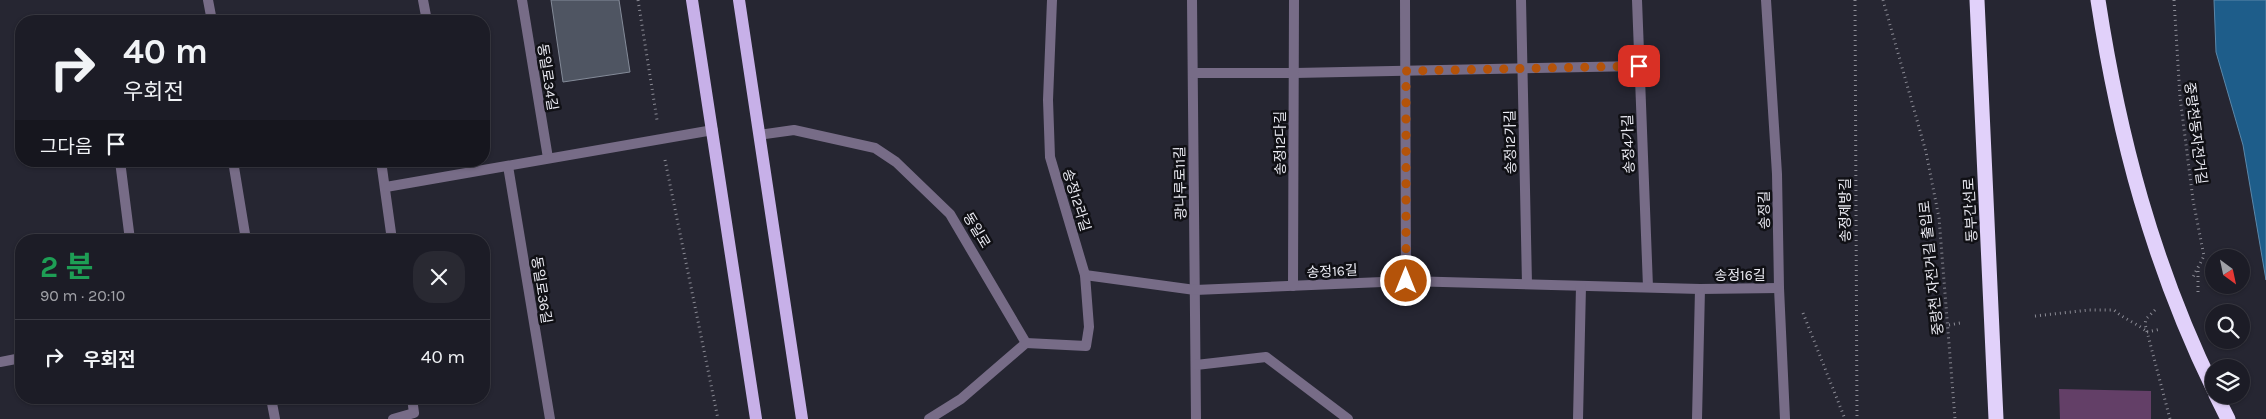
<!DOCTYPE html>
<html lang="ko">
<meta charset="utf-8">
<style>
body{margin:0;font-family:Karla,"Noto Sans KR",sans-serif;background:#292932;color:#f1f3f6;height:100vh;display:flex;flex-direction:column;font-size:19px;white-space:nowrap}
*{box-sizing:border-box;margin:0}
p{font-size:16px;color:#a0a1a7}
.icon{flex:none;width:28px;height:28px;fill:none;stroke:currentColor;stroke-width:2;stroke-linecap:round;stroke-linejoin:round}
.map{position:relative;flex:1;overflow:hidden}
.sheet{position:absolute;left:15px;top:234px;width:475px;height:170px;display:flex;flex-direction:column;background:#1c1c26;border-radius:20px;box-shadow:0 1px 4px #0004,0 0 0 1px #3a3a43}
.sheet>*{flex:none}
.guide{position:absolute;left:15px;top:15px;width:475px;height:152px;border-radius:20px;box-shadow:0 1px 4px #0004,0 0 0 1px #3a3a43;background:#1c1c26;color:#f1f3f6;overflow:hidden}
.needle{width:32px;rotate:147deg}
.fabs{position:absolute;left:2205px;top:249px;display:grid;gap:10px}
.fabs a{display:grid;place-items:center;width:45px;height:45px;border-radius:50%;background:#1c1c26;box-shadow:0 1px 4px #0004,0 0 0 1px #3a3a43;font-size:25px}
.pin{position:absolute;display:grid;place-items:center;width:42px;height:42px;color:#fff;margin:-21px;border-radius:10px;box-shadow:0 2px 8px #0006}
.me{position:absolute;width:55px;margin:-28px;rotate:0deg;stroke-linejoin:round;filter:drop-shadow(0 0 4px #0008)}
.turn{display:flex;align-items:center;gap:18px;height:105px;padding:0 25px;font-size:22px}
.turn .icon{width:65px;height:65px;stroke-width:2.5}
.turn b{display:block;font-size:35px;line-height:42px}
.then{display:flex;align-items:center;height:48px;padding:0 25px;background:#0003;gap:10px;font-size:19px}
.round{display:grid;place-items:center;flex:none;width:52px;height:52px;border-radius:20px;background:#292932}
.headline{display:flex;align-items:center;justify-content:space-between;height:85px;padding:0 25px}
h1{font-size:30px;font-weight:700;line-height:38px;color:#1e9e55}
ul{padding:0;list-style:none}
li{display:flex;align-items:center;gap:15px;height:75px;padding:0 25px;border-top:1px solid #3a3a43}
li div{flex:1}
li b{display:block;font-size:19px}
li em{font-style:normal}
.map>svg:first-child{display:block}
.green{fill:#633f67}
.water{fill:#1e5d8a;stroke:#5b87a9}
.building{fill:#4f5562;stroke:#848b99}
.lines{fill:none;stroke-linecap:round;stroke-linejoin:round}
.path{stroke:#8a8a94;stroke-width:3;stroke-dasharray:1 4;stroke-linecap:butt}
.street{stroke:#776c87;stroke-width:10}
.primary{stroke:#c7b0e8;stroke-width:12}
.highway{stroke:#e1d1fa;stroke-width:15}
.highway-bridge{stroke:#e1d1fa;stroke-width:15}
.route{stroke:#b45309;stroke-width:9;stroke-dasharray:0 16.2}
.labels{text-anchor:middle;stroke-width:5;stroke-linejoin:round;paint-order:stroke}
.street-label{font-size:14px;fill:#eaeaf2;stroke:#101015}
</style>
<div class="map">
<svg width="2266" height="419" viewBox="0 0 2266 419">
<rect width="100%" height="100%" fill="#262632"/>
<polygon class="green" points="2059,389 2151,391 2151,419 2060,419"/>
<polygon class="water" points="2214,0 2266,0 2266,280 2243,145 2216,52"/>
<polygon class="building" points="551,0 619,0 630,72 563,82"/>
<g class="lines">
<g class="path">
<polyline points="638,0 657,120"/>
<polyline points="1855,0 1857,419"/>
<polyline points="1883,0 1926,152 1939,218 1955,419"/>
<polyline points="2174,0 2180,97 2193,200 2204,256 2193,277"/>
<polyline points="665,160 718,419"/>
<polyline points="2198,292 2198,268"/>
<polyline points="2155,310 2146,319 2145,324 2170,419"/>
<polyline points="1803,313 1845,419"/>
<path d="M2035 316 2089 310H2114C2124 319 2136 323 2146 331"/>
<polyline points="1949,325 1960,323"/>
<polyline points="2147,332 2161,329"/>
</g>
<g class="street">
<polyline points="208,0 212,21"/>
<polyline points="423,0 427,21"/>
<polyline points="522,0 548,158"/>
<polyline points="1192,0 1196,419"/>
<polyline points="1405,0 1406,281"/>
<polyline points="1521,0 1527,284"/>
<polyline points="1637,0 1648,287"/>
<polyline points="1766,0 1777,174 1779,288 1785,419"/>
<polyline points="1193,73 1295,73 1639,66"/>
<polyline points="759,135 794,130 875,148 896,162 950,214 1026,343 961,399 929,419"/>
<polyline points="120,161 130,240"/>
<polyline points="233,161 246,240"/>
<polyline points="381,161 392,240"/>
<polyline points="508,166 550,419"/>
<polyline points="386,187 713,130"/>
<polyline points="1085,275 1195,290 1406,281 1700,289 1779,288"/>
<polyline points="1293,286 1294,0"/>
<polyline points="1026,343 1086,346 1089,327 1085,275 1050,157 1048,100 1052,0"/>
<polyline points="0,362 21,358"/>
<polyline points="1196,365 1266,357 1348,419"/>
<polyline points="271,398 275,419"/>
<polyline points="393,419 414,413 412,398"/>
<polyline points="1578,419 1581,286"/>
<polyline points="1697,419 1700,289"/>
</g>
<g class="primary">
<polyline points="692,0 756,419"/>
<polyline points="739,0 802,419"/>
</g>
<g class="highway">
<polyline points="1977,0 1996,419"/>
<polyline points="2216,395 2228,419"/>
</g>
<path class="highway-bridge" d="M2098 0C2119 137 2153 265 2214 390"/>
</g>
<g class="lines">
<polyline class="route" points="1406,281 1406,71 1639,66"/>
</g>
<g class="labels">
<g class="street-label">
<text transform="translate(548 77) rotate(81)" y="5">동일로34길</text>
<text transform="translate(2196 133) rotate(83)" y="5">중랑천동자전거길</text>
<text transform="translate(1510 142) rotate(-91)" y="5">송정12가길</text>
<text transform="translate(1280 143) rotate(-90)" y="5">송정12다길</text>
<text transform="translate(1628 144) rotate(-92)" y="5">송정4가길</text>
<text transform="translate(1180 183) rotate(-91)" y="5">광나루로11길</text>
<text transform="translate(1077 200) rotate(73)" y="5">송정12라길</text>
<text transform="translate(1764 210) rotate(-91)" y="5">송정길</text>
<text transform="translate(1845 210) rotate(-90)" y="5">송정제방길</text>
<text transform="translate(1970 210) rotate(-93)" y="5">동부간선로</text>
<text transform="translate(977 230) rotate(59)" y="5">동일로</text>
<text transform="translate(1931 268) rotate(-96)" y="5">중랑천 자전거길 출입로</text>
<text transform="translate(1332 271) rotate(-3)" y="5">송정16길</text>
<text x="1740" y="280">송정16길</text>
<text transform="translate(542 290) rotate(81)" y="5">동일로36길</text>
</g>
</g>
</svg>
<div class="fabs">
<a><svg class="needle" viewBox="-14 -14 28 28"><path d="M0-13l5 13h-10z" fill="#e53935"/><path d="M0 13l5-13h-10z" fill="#a0a1a7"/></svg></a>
<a><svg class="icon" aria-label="search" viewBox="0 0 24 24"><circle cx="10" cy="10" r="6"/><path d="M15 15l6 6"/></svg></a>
<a><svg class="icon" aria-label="layers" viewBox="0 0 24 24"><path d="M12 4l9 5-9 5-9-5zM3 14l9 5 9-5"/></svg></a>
</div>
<div class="pin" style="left:1639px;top:66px;background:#d93025"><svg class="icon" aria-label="arrive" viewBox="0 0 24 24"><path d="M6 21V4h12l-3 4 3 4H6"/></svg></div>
<svg class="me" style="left:1406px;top:281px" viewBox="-20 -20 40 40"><circle r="17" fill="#b45309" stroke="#fff" stroke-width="3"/><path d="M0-11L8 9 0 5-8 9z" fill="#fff"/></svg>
<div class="guide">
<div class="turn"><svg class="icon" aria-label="right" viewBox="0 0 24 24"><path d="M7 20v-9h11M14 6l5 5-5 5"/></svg><div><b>40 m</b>우회전</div></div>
<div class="then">그다음<svg class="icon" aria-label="arrive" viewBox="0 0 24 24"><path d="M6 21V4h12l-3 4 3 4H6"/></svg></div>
</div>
<section class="sheet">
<div class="headline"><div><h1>2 분</h1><p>90 m · 20:10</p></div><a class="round"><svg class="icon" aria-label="close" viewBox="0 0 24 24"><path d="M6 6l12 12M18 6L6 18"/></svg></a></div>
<ul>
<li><svg class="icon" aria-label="right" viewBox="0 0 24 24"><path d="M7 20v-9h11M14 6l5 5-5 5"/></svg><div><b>우회전</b></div><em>40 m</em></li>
</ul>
</section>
</div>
